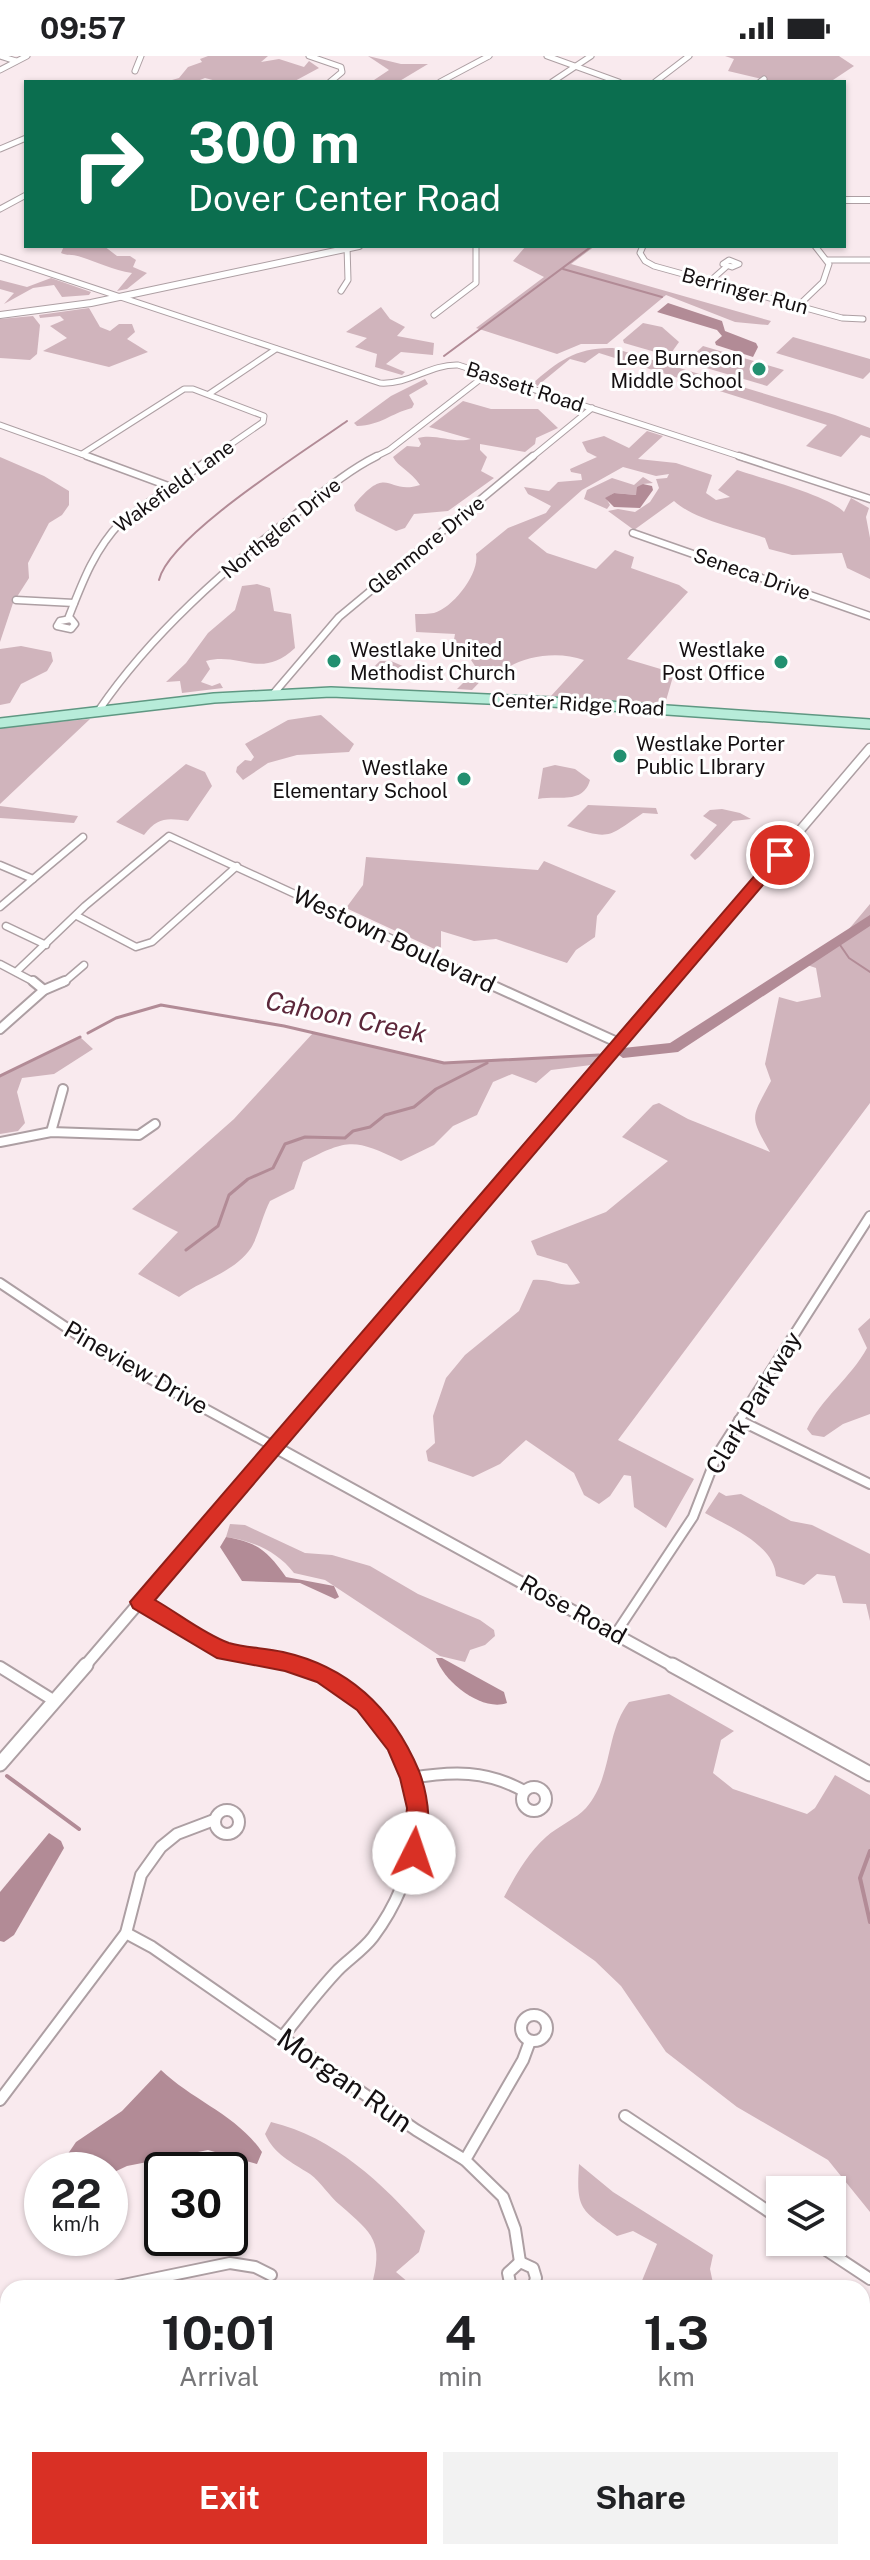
<!DOCTYPE html>
<style>
body{margin:0;font-family:"Public Sans",sans-serif;background:#f2f2f2;color:#202124;height:100vh;display:flex;flex-direction:column;font-size:30px;white-space:nowrap}
*{box-sizing:border-box;margin:0}
p{font-size:26px;color:#757577}
.icon{flex:none;width:44px;height:44px;fill:none;stroke:currentColor;stroke-width:2;stroke-linecap:round;stroke-linejoin:round}
.map{position:relative;flex:1;overflow:hidden}
.panel{position:absolute;left:0px;top:2224px;width:870px;height:280px;display:flex;flex-direction:column;background:#fff;border-radius:24px 24px 0 0;box-shadow:0 2px 6px #0004}
.panel>*{flex:none}
.banner{position:absolute;left:24px;top:24px;width:822px;height:168px;border-radius:0px;box-shadow:0 2px 6px #0004;background:#0b6e4f;color:#fff;overflow:hidden}
.tools{position:absolute;left:766px;top:2120px;display:grid;gap:16px}
.tools a{display:grid;place-items:center;width:80px;height:80px;border-radius:0px;background:#fff;box-shadow:0 2px 6px #0004;font-size:40px}
.speed{position:absolute;left:24px;top:2096px;display:flex;gap:16px;font-size:40px;font-weight:700;text-align:center}
.speed>*{display:grid;place-content:center;width:104px;height:104px;border-radius:50%;background:#fff;box-shadow:0 2px 6px #0004;line-height:1}
.speed small{font-size:20px;font-weight:400}
.speed .limit{border:4px solid #111;border-radius:12px;background:#fff;color:#111}
.pin{position:absolute;display:grid;place-items:center;width:68px;height:68px;color:#fff;margin:-34px;border:4px solid #fff;border-radius:50%;box-shadow:0 2px 8px #0007}
.me{position:absolute;width:88px;margin:-44px;rotate:4deg;stroke-linejoin:round;filter:drop-shadow(0 0 6px #0008)}
.turn{display:flex;align-items:center;gap:28px;height:168px;padding:0 32px;font-size:36px}
.turn .icon{width:104px;height:104px;stroke-width:2.5}
.turn b{display:block;font-size:56px;line-height:68px}
.eta{display:flex;justify-content:space-evenly;align-items:center;height:136px;text-align:center}
.eta b{font-size:48px;font-weight:700;line-height:56px}
.button{display:flex;gap:16px;margin-top:auto;padding:16px 32px}
.button a{flex:1;height:92px;border-radius:0px;background:#d93025;color:#fff;font-size:32px;font-weight:700;line-height:92px;text-align:center}
.button a+a{background:#f2f2f2;color:#202124}
.status{display:flex;justify-content:space-between;align-items:center;height:56px;padding:0 40px;background:#fff;direction:ltr}
.status svg{height:22px;fill:currentColor}
.map>svg:first-child{display:block}
.green{fill:#d0b4bc}
.water{fill:#b28b96}
.lines{fill:none;stroke-linecap:round;stroke-linejoin:round}
.stream-far2{stroke:#b28b96;stroke-width:2}
.stream-far1{stroke:#b28b96;stroke-width:3}
.stream{stroke:#b28b96;stroke-width:4}
.river{fill:#b28b96;fill-rule:evenodd}
.minor-far3-casing{stroke:#ad9fa3;stroke-width:7}
.minor-far2-casing{stroke:#ad9fa3;stroke-width:9}
.minor-far1-casing{stroke:#ad9fa3;stroke-width:12}
.minor-casing{stroke:#ad9fa3;stroke-width:14}
.tertiary-far2-casing{stroke:#ad9fa3;stroke-width:11}
.tertiary-far1-casing{stroke:#ad9fa3;stroke-width:14}
.tertiary-casing{stroke:#ad9fa3;stroke-width:17}
.secondary-casing{stroke:#ad9fa3;stroke-width:8}
.primary-casing{stroke:#5f9782;stroke-width:12}
.minor-far3{stroke:#fff;stroke-width:5}
.minor-far2{stroke:#fff;stroke-width:6}
.minor-far1{stroke:#fff;stroke-width:8}
.minor{stroke:#fff;stroke-width:10}
.tertiary-far2{stroke:#fff;stroke-width:8}
.tertiary-far1{stroke:#fff;stroke-width:10}
.tertiary{stroke:#fff;stroke-width:13}
.secondary{stroke:#fff;stroke-width:6}
.primary{stroke:#b7ecd9;stroke-width:9}
.route{fill:#d93025;stroke:#8d1f18;stroke-width:2}
.poi-dot{fill:#229070;stroke:#fff;stroke-width:3}
.labels{text-anchor:middle;stroke-width:6;stroke-linejoin:round;paint-order:stroke}
.far-street-label{font-size:20px;fill:#151012;stroke:#fff}
.far-poi-label{font-size:20px;fill:#151012;stroke:#fff;text-anchor:end}
.street-label{font-size:24px;fill:#151012;stroke:#fff}
.water-label{font-size:26px;font-style:italic;fill:#5c273a;stroke:#fff}
.near-street-label{font-size:28px;fill:#151012;stroke:#fff}
</style>
<div class="status"><b>09:57</b><svg viewBox="0 0 49 12"><path d="M0 12V9h3v3zM5 12V6h3v6zM10 12V3h3v9zM15 12V0h3v12zM26 1h20v11H26zM47 4h2v5h-2z"/></svg></div>
<div class="map">
<svg width="870" height="2504" viewBox="0 0 870 2504">
<rect width="100%" height="100%" fill="#f9eaee"/>
<g class="green">
<polygon points="208,0 268,0 261,6 279,3 304,11 309,5 319,12 293,26 220,26 205,22 195,26 165,26 179,22 188,11 202,6 200,3"/>
<polygon points="368,0 401,8 428,8 398,26 371,26 389,14"/>
<polygon points="725,0 839,0 854,10 830,26 774,26 728,15 734,3"/>
<path d="M64 190H104L117 200H130L136 204 133 211 147 217 127 233 117 235 132 217C113 214 97 206 81 201 74 198 67 200 61 197Z"/>
<polygon points="526,190 595,190 571,208 771,265 768,269 735,266 666,239 607,288 581,288 557,298 476,272 544,221 513,205"/>
<polygon points="51,222 91,236 89,239 62,241 54,229 33,232 4,248 14,237 0,233 0,224 27,231"/>
<polygon points="381,251 390,263 405,271 397,280 434,287 433,299 401,296 386,308 405,316 402,319 375,311 377,298 355,291 367,282 346,276"/>
<polygon points="89,252 100,271 110,275 119,268 132,268 135,276 127,283 148,296 109,311 43,295 67,282 50,270 64,264 60,260 40,262 39,259"/>
<polygon points="33,260 40,269 37,298 30,304 0,302 0,263"/>
<polygon points="643,267 662,271 679,286 669,300 624,287 623,284"/>
<polygon points="793,281 870,303 870,316 863,323 776,297"/>
<polygon points="703,290 784,314 767,330 686,306"/>
<path d="M613 292 835 359 870 372V382L861 379 841 401 806 390 827 369 599 297 585 307 570 303 536 331 532 328C558 305 577 291 613 292Z"/>
<path d="M425 323 428 328 409 339 414 348 412 352C389 358 382 369 357 370L354 367 391 340Z"/>
<path d="M463 345 491 353H538L558 372 536 382 535 388 525 396 480 388V394L487 401 481 415 494 422 448 455 414 458 405 472 396 475 356 455 354 449C389 406 387 440 420 429 411 415 398 411 393 401L407 390 419 391 421 388 418 382C436 377 454 388 471 383L429 371Z"/>
<path d="M647 375 663 380 638 403 676 407 712 419 706 437 716 444 730 441 718 434 737 414C761 422 829 440 844 456L851 442 869 452 866 461 870 482V523L847 512 842 497 792 499 769 493 765 482C737 472 695 464 674 445L634 474 608 455 618 453 635 456 650 446 659 432 656 423 667 422 669 418 656 420 623 411 582 434 528 482 547 497 596 513 615 494 634 501 631 512 679 529 688 536 627 603 674 617 665 648 551 640 584 604C559 595 527 599 505 613L495 610 472 634 457 633 477 613 469 601 452 595 455 578 416 576 415 558C421 558 429 558 434 557 453 552 480 517 476 498L508 472 546 457 551 450 528 438 524 431 549 435 558 426 582 424 581 418 571 416 570 413 597 401 587 396 582 386 604 380 629 392Z"/>
<polygon points="0,401 44,420 69,435 69,449 62,459 49,467 28,507 29,522 13,547 0,586"/>
<polygon points="643,421 653,427 643,428 636,439 614,437 606,442 610,449 607,453 584,443 587,434 612,422 634,429"/>
<path d="M257 528 270 532 274 555 291 558 295 592C261 624 241 596 206 605L210 613 201 626 212 630 220 627 223 632 182 637 180 625 166 626 186 607 208 577 235 554 242 530Z"/>
<polygon points="21,590 51,596 53,605 47,615 21,628 10,647 0,649 0,593"/>
<polygon points="380,605 391,605 405,611 406,617 396,625 360,624"/>
<polygon points="321,659 354,688 349,696 297,699 268,707 243,724 236,716 237,711 245,704 251,705 254,701 245,688 288,664"/>
<polygon points="90,663 0,748 0,671"/>
<path d="M186 708 205 716 212 730 188 765C167 762 158 761 144 779L116 766Z"/>
<path d="M555 709 575 713 590 724C583 749 558 739 538 743L543 712Z"/>
<path d="M588 749 656 752 658 758 643 757C606 782 611 784 567 770Z"/>
<polygon points="0,750 78,760 74,767 0,762"/>
<polygon points="722,753 740,757 751,763 733,765 699,801 695,804 690,799 717,769 703,760 710,754"/>
<polygon points="366,801 538,814 544,805 616,835 597,860 595,881 576,894 567,907 496,883 474,885 441,875 441,896 346,852 363,829"/>
<path d="M870 848V1047L618 1384 694 1423 666 1472 634 1451 631 1420 624 1419 610 1440 599 1448 584 1439 574 1417 526 1384 500 1408 473 1421 428 1405 426 1395 435 1387 433 1360 446 1322 465 1299 519 1255 533 1224C551 1222 563 1233 580 1227L567 1208 537 1199 531 1185 606 1156 668 1105 622 1081 653 1049 659 1047 688 1063 770 1096C749 1059 751 1063 771 1025L765 1008 779 941 797 946 821 941 816 912 804 908 838 886Z"/>
<path d="M313 977 444 1007 599 999 591 1009 551 1014 536 1027 512 1018 493 1026 477 1059 453 1070 434 1089 401 1105C355 1083 349 1082 303 1106L294 1133 270 1145C263 1158 258 1181 251 1192 234 1217 201 1224 179 1241L138 1218 178 1176 132 1153 234 1063Z"/>
<polygon points="80,981 93,993 54,1018 22,1022 17,1036 25,1067 18,1075 0,1078 0,1020"/>
<path d="M870 1262V1358L843 1368 824 1381 812 1379 807 1373C821 1342 851 1322 867 1292L858 1273Z"/>
<path d="M719 1436 726 1440 741 1438 791 1465 812 1469 870 1498V1565L866 1548 843 1547 835 1520 817 1518 804 1529 776 1520C774 1488 729 1471 705 1457Z"/>
<path d="M230 1468 245 1469 305 1497 332 1499 370 1510 418 1538 480 1564 494 1574 495 1580 485 1589 470 1594 465 1606 440 1600 325 1524 294 1517C277 1495 253 1485 226 1481Z"/>
<path d="M669 1638 734 1675 721 1684 713 1717 733 1733 807 1758 815 1752 835 1719 870 1739V2156L828 2104 737 2051 666 1996 621 1930 595 1905 504 1841C515 1820 528 1797 546 1781 558 1770 576 1763 586 1752 613 1721 605 1677 629 1646Z"/>
<path d="M271 2066C334 2081 382 2127 425 2175L419 2196 396 2216 415 2232H371C384 2185 374 2179 340 2149 329 2140 321 2126 310 2118 291 2106 274 2098 265 2078Z"/>
<path d="M579 2108 613 2136 713 2199 710 2213 714 2232H639L657 2188 633 2175 617 2180C581 2153 576 2155 579 2108Z"/>
<polygon points="862,2285 870,2290 870,2504 728,2504 716,2496 862,2496"/>
</g>
<g class="water">
<polygon points="668,247 722,265 725,275 756,287 758,291 753,301 716,289 715,286 722,280 717,274 657,256"/>
<polygon points="643,428 652,430 653,434 640,452 614,451 605,442 614,437 636,439 637,431"/>
<path d="M226 1481C258 1486 268 1496 286 1521L334 1530 339 1541 335 1543 300 1527 242 1525 220 1491Z"/>
<path d="M436 1602H442L504 1636 507 1647C482 1656 444 1626 436 1602Z"/>
<polygon points="49,1777 61,1785 64,1792 14,1879 4,1886 0,1885 0,1836"/>
<path d="M161 2014C192 2044 237 2059 262 2096L257 2108 208 2094 127 2110 110 2118V2114H57L76 2086 122 2055Z"/>
</g>
<g class="lines">
<g class="stream-far2">
<polyline points="563,213 662,241"/>
<polyline points="444,300 592,190"/>
<path d="M159 524C169 480 305 395 347 365"/>
<polyline points="838,886 849,902 870,916"/>
</g>
<g class="stream-far1">
<polyline points="88,977 116,962 161,949 284,970 444,1007 599,999"/>
<polyline points="0,1020 80,981"/>
<polyline points="186,1194 218,1170 229,1139 248,1123 273,1112 285,1088 305,1081 345,1082 353,1075 370,1071 385,1059 414,1051 436,1033 487,1007"/>
</g>
<g class="stream">
<polyline points="7,1720 79,1773"/>
<polyline points="870,1795 860,1822 870,1866"/>
<polyline points="862,2273 870,2256"/>
<polyline points="862,2362 870,2367"/>
</g>
<polygon class="river" points="870,859 870,870 678,996 623,1002 616,997 623,992 670,987"/>
<g class="minor-far3-casing">
<g id="minor-far3">
<polyline points="0,0 16,5"/>
<polyline points="309,0 341,11 342,16 330,26"/>
<polyline points="547,0 619,26"/>
<polyline points="0,14 27,0"/>
<polyline points="135,15 141,0"/>
<polyline points="440,26 489,0"/>
<polyline points="552,26 591,0"/>
<polyline points="655,26 689,0"/>
<polyline points="760,26 764,23"/>
<polyline points="0,93 26,82"/>
<polyline points="0,153 26,139"/>
<polyline points="643,190 640,197 645,205 654,210 842,262 863,263"/>
<path d="M0 201 380 327C409 329 430 308 458 309L745 402"/>
<polygon points="729,204 739,208 732,211 723,208"/>
<polyline points="827,204 870,204"/>
<polyline points="709,226 726,211"/>
<polyline points="341,235 348,224 347,190"/>
<polyline points="798,250 823,226 829,208 815,190"/>
<polyline points="434,259 476,227 476,190"/>
<polyline points="209,338 276,293"/>
<polyline points="0,369 92,402"/>
<polyline points="82,398 184,333 193,333 264,360 263,366 211,402"/>
<polyline points="373,402 389,394 487,318"/>
<polyline points="531,402 592,352"/>
</g>
</g>
<g class="minor-far2-casing">
<g id="minor-far2">
<polyline points="87,400 171,431"/>
<polyline points="739,400 870,443"/>
<polyline points="633,477 870,560"/>
<polyline points="16,544 74,547"/>
<path d="M68 563C82 527 94 494 121 466L214 400"/>
<polygon points="71,563 75,568 71,573 57,570 60,565"/>
<polyline points="274,637 339,561 533,400"/>
<path d="M99 654C151 578 225 513 297 457 323 436 347 415 377 400"/>
<polyline points="0,809 33,823 0,851"/>
<polyline points="33,823 83,781"/>
<polyline points="77,860 136,891 152,886 237,810"/>
<polyline points="6,870 46,889"/>
<polyline points="0,908 36,927"/>
<polyline points="16,916 85,850 169,780 488,927"/>
<polyline points="63,927 84,909"/>
</g>
</g>
<g class="minor-far1-casing">
<g id="minor-far1">
<polyline points="33,925 44,934"/>
<polyline points="483,925 619,987"/>
<polyline points="0,973 44,934 65,925"/>
<polyline points="51,1076 63,1033"/>
<polyline points="0,1086 51,1076 139,1079 155,1068"/>
<polyline points="0,1227 112,1302 275,1391"/>
<polyline points="739,1364 870,1428"/>
<polyline points="140,1546 224,1595 301,1611"/>
<polyline points="616,1577 693,1461 717,1399 870,1160"/>
</g>
</g>
<g class="minor-casing">
<g id="minor">
<polyline points="0,1611 53,1644"/>
<path d="M411 1722C453 1715 486 1714 524 1735"/>
<circle cx="534" cy="1743" r="12"/>
<circle cx="227" cy="1766" r="12"/>
<polyline points="126,1877 152,1891 416,2074 465,2104 503,2141 515,2173 520,2206"/>
<circle cx="534" cy="1972" r="13"/>
<path d="M283 1980C301 1958 318 1935 338 1914 349 1903 363 1894 373 1881 417 1822 433 1742 390 1677 366 1643 333 1618 292 1609"/>
<polyline points="0,2044 126,1877 141,1819 161,1791 177,1778 214,1764"/>
<polyline points="625,2060 780,2163"/>
<polyline points="465,2104 523,2004 530,1985"/>
<polyline points="814,2186 870,2223"/>
<polyline points="109,2232 230,2207 255,2211 271,2219"/>
<polyline points="511,2232 508,2217 520,2206 533,2212 536,2222 533,2232"/>
<polyline points="0,2340 8,2346"/>
<polyline points="428,2496 440,2504"/>
</g>
</g>
<g class="tertiary-far2-casing">
<polyline id="tertiary-far2" points="670,927 870,692"/>
</g>
<g class="tertiary-far1-casing">
<g id="tertiary-far1">
<polyline points="275,1391 675,1611"/>
<polyline points="84,1611 672,925"/>
</g>
</g>
<g class="tertiary-casing">
<g id="tertiary">
<polyline points="672,1609 870,1718"/>
<polyline points="0,1708 86,1609"/>
</g>
</g>
<g class="secondary-casing">
<g id="secondary">
<polyline points="844,144 870,144"/>
<polyline points="0,259 91,247 359,190"/>
</g>
</g>
<g class="primary-casing">
<polyline id="primary" points="0,667 214,642 331,636 552,646 870,668"/>
</g>
<use href="#minor-far3" class="minor-far3"/>
<use href="#minor-far2" class="minor-far2"/>
<use href="#minor-far1" class="minor-far1"/>
<use href="#minor" class="minor"/>
<use href="#tertiary-far2" class="tertiary-far2"/>
<use href="#tertiary-far1" class="tertiary-far1"/>
<use href="#tertiary" class="tertiary"/>
<use href="#secondary" class="secondary"/>
<use href="#primary" class="primary"/>
</g>
<path class="route" d="M780 795 785 796V803L155 1544C178 1557 204 1578 229 1587 246 1592 266 1592 283 1596 350 1611 393 1653 419 1715 429 1741 433 1779 422 1805L414 1808 406 1805 403 1797 407 1752 400 1722 388 1694 357 1654 317 1626 285 1615 217 1602 133 1552 130 1546 775 796Z"/>
<g class="poi-dot">
<circle cx="759" cy="313" r="8"/>
<circle cx="334" cy="605" r="8"/>
<circle cx="781" cy="606" r="8"/>
<circle cx="620" cy="700" r="8"/>
<circle cx="464" cy="723" r="8"/>
</g>
<g class="labels">
<g class="far-street-label">
<text transform="translate(745 235) rotate(15)" y="7">Berringer Run</text>
<text transform="translate(525 331) rotate(18)" y="7">Bassett Road</text>
<text transform="translate(174 430) rotate(-36)" y="7">Wakefield Lane</text>
<text transform="translate(281 472) rotate(-39)" y="7">Northglen Drive</text>
<text transform="translate(426 489) rotate(-39)" y="7">Glenmore Drive</text>
<text transform="translate(752 518) rotate(19)" y="7">Seneca Drive</text>
<text transform="translate(578 648) rotate(3)" y="7">Center Ridge Road</text>
</g>
<g class="far-poi-label">
<text x="743" y="309">Lee Burneson<tspan x="743" dy="23">Middle School</tspan></text>
<text x="350" y="601" text-anchor="start">Westlake United<tspan x="350" dy="23">Methodist Church</tspan></text>
<text x="765" y="601">Westlake<tspan x="765" dy="23">Post Office</tspan></text>
<text x="636" y="695" text-anchor="start">Westlake Porter<tspan x="636" dy="23">Public LIbrary</tspan></text>
<text x="448" y="719">Westlake<tspan x="448" dy="23">Elementary School</tspan></text>
</g>
<g class="street-label">
<text transform="translate(394 884) rotate(25)" y="8">Westown Boulevard</text>
<text transform="translate(136 1312) rotate(30)" y="8">Pineview Drive</text>
<text transform="translate(754 1347) rotate(-59)" y="8">Clark Parkway</text>
<text transform="translate(573 1554) rotate(29)" y="8">Rose Road</text>
</g>
<g class="water-label">
<text transform="translate(346 961) rotate(12)" y="9">Cahoon Creek</text>
</g>
<g class="near-street-label">
<text transform="translate(345 2024) rotate(35)" y="10">Morgan Run</text>
</g>
</g>
</svg>
<div class="tools">
<a><svg class="icon" aria-label="layers" viewBox="0 0 24 24"><path d="M12 4l9 5-9 5-9-5zM3 14l9 5 9-5"/></svg></a>
</div>
<div class="speed"><div>22<small>km/h</small></div><div class="limit">30</div></div>
<div class="pin" style="left:780px;top:799px;background:#d93025"><svg class="icon" aria-label="arrive" viewBox="0 0 24 24"><path d="M6 21V4h12l-3 4 3 4H6"/></svg></div>
<svg class="me" style="left:414px;top:1797px" viewBox="-20 -20 40 40"><circle r="19" fill="#fff"/><path d="M0-13L10 11 0 6-10 11z" fill="#d93025"/></svg>
<div class="banner">
<div class="turn"><svg class="icon" aria-label="right" viewBox="0 0 24 24"><path d="M7 20v-9h11M14 6l5 5-5 5"/></svg><div><b>300 m</b>Dover Center Road</div></div>
</div>
<section class="panel">
<div class="eta">
<div><b>10:01</b><p>Arrival</p></div>
<div><b>4</b><p>min</p></div>
<div><b>1.3</b><p>km</p></div>
</div>
<div class="button"><a>Exit</a><a>Share</a></div>
</section>
</div>
